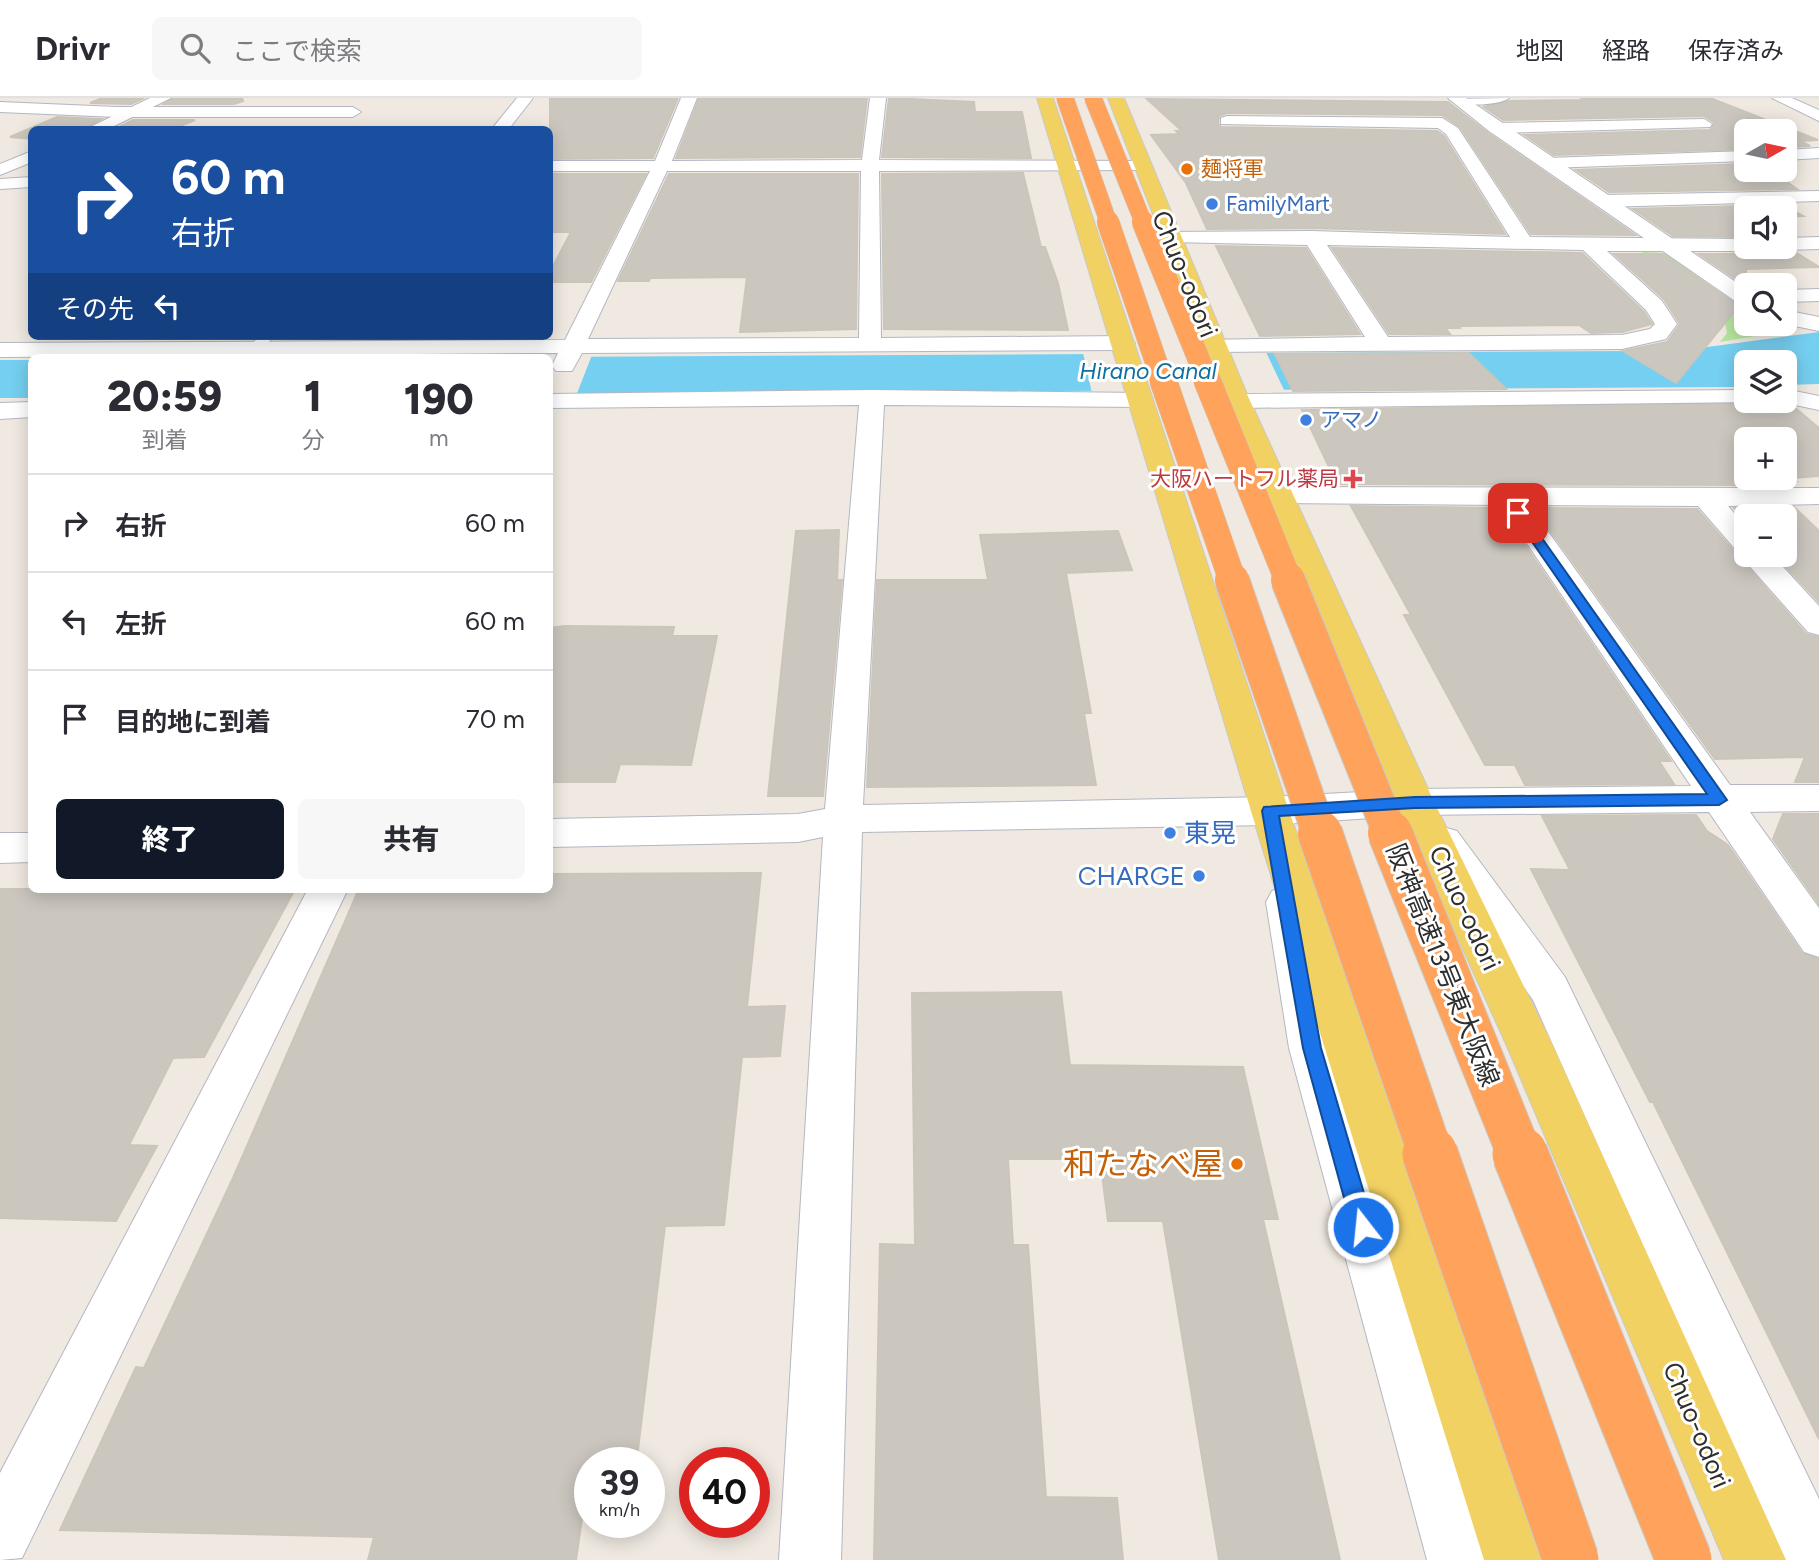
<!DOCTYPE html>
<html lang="ja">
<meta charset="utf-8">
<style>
body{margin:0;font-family:Figtree,"Noto Sans JP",sans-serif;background:#f7f7f7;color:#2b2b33;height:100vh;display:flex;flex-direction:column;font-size:26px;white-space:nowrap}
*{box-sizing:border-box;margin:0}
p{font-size:23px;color:#7c7c81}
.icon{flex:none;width:38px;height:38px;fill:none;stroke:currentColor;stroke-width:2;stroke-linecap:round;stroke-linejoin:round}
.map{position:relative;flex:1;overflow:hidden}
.panel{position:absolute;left:28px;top:256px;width:525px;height:539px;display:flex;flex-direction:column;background:#fff;border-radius:10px;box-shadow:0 4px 18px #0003}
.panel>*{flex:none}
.hud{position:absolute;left:28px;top:28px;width:525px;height:214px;border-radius:10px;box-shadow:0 4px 18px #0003;background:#1a4fa0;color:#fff;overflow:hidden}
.needle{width:46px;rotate:81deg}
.tools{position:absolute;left:1734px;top:21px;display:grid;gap:14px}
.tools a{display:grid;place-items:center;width:63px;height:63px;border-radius:10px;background:#fff;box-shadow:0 4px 18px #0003;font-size:35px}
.speed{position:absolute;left:574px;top:1349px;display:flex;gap:14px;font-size:35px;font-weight:700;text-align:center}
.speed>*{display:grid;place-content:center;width:91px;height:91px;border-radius:50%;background:#fff;box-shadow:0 4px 18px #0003;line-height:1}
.speed small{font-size:18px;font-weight:400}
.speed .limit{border:10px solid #d22;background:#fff;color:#111}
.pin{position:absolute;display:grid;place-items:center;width:60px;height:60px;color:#fff;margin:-30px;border-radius:14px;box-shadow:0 4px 10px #0006}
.me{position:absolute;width:77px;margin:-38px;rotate:344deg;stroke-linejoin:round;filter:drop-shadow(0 0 5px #0008)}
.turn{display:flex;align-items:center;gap:24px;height:147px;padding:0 28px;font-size:32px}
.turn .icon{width:91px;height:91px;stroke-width:2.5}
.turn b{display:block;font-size:49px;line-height:60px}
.then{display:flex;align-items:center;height:66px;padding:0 28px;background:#0003;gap:14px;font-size:26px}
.eta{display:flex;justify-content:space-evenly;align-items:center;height:119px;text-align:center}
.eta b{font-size:42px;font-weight:800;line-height:49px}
.cta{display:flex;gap:14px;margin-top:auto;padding:14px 28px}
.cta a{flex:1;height:80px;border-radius:10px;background:#111827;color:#fff;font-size:28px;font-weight:800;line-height:80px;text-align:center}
.cta a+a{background:#f7f7f7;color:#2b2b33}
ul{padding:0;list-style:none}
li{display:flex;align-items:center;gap:21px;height:98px;padding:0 28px;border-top:2px solid #e1e1e2}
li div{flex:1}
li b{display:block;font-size:26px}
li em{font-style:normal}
header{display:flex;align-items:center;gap:42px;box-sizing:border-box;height:98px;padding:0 35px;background:#fff;border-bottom:2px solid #e1e1e2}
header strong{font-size:33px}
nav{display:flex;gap:38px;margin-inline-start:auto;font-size:24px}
.search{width:490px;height:63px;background:#f7f7f7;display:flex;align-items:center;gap:18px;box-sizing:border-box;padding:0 24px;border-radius:10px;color:#7c7c81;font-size:26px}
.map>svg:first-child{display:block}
.green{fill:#b6e59e}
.water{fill:#75cff0}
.pier{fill:#efe9e1}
.building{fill:#cbc7bf;stroke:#cbc5ba;stroke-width:2;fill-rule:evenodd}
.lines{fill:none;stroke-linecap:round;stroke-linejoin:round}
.service-casing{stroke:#b4b7c1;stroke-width:2}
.minor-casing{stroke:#b4b7c1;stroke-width:2}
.tertiary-casing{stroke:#b4b7c1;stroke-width:2}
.primary-casing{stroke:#c9c9c9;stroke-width:2}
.service{fill:#fff;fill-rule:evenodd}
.minor{fill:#fff;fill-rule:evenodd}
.tertiary{fill:#fff;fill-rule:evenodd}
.primary{fill:#f2d163;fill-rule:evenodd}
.motorway-bridge-far5-casing{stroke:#c9c9c9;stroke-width:18;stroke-linecap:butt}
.motorway-bridge-far4-casing{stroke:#c9c9c9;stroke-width:23;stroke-linecap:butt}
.motorway-bridge-far3-casing{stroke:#c9c9c9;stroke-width:28;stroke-linecap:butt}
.motorway-bridge-far2-casing{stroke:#c9c9c9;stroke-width:36;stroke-linecap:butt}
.motorway-bridge-far1-casing{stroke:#c9c9c9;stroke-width:46;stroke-linecap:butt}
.motorway-bridge-casing{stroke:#c9c9c9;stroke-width:57;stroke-linecap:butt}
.motorway-bridge-far5{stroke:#ffa35c;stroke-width:17}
.motorway-bridge-far4{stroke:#ffa35c;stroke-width:22}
.motorway-bridge-far3{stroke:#ffa35c;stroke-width:27}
.motorway-bridge-far2{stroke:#ffa35c;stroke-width:34}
.motorway-bridge-far1{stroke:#ffa35c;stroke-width:44}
.motorway-bridge{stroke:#ffa35c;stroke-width:55}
.route{fill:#1a73e8;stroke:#114b97;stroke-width:2}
.food-dot{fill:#e8710a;stroke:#fff;stroke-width:2.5}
.shop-dot{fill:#3f7fe0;stroke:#fff;stroke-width:2.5}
.health-dot{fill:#e0444e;stroke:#fff;stroke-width:2.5}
.labels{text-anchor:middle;stroke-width:6;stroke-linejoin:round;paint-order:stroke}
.far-food-label{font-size:21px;fill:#c56008;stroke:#fff;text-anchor:start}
.far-shop-label{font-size:21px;fill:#366cbe;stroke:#fff;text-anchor:start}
.far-health-label{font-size:21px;fill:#be3a42;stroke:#fff;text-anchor:end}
.far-water-label{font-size:23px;font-style:italic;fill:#0d6fa3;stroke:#fff}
.street-label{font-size:26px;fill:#2e2e2e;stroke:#fff}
.shop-label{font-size:26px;fill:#366cbe;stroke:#fff;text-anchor:start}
.near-food-label{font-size:32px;fill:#c56008;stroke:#fff;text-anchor:end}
</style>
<header>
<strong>Drivr</strong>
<div class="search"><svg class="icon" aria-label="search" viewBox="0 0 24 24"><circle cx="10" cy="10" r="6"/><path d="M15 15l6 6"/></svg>ここで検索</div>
<nav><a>地図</a><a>経路</a><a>保存済み</a></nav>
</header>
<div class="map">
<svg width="1819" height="1462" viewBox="0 0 1819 1462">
<rect width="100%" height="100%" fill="#efe9e1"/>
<polygon class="green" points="1642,154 1666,155 1746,214 1746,226 1762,226 1774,235 1720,244 1727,235 1725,225"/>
<g class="water">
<polygon points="1819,234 1819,286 1785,287 1785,264 1746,264 1746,289 1728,289 550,296 550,259 1635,253 1700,250"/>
<rect x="0" y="262" width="31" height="38"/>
</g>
<g class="pier">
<polygon points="1266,254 1285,294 1092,295 1083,255"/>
<polygon points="548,257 592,257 576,298 550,298"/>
</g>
<g class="building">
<polygon points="102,0 144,0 131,6 90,5"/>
<polygon points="173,0 242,0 243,3 234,6 164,6"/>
<polygon points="550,0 678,0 653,60 550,61"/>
<polygon points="699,0 867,0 860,59 676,60"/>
<polygon points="889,0 974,4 975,14 1022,14 1031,60 882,59"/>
<polygon points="1581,0 1710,0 1818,42 1800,43 1810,48 1785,49 1785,33 1746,33 1746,51 1554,57 1525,37 1710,32 1715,25 1704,18 1503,22 1484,9 1509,3 1584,2"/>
<polygon points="1147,1 1448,4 1488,35 1635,137 1531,136 1460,29 1442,17 1227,15 1219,18 1218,26 1221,29 1437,33 1444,38 1505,136 1312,130 1207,131 1186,85 1151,37 1179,36 1176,33 1182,33"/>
<polygon points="57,19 101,21 81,32 32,32 32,41 10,39"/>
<polygon points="133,22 195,22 170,32 113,32"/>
<polygon points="1746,66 1746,72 1770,72 1797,91 1609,94 1576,72"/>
<polygon points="1023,75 1041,149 1045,149 1058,185 1068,232 884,231 882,76"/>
<polygon points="550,76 646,76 591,184 550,184 550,174 571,134 550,134"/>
<polygon points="669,76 858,76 856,231 740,234 747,179 650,180 649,183 618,183"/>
<polygon points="1782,107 1803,118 1785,119 1785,110 1746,110 1746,139 1673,138 1633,111"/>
<polygon points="1216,148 1306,150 1360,236 1260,238"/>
<polygon points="1757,149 1774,149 1784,154 1795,154 1819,169 1746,171 1746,188 1699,156 1746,156"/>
<polygon points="1332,150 1582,155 1644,214 1652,226 1622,234 1591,235 1579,227 1459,228 1460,230 1445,230 1450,236 1389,236"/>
<polygon points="1614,156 1662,156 1739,208 1676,285 1623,253 1667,244 1680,226 1664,201"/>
<polygon points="1469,255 1506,291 1293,293 1275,256"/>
<path d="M1774 304 1795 310 1819 330V378L1792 380 1796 383 1768 384 1772 387 1337 386 1302 312ZM1746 341H1785V380H1746Z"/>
<polygon points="1351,408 1500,410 1671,663 1659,663 1674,686 1525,687 1515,667 1485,667 1404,517 1411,517"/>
<polygon points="1794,409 1819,433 1819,504 1775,457 1785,457 1785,418 1746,418 1746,426 1734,410"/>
<polygon points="1534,410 1697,411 1806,536 1819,539 1819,684 1795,684 1805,659 1715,661"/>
<polygon points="839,432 837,482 842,482 823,698 768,698 796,433"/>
<polygon points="1118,433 1132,472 1066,475 1091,615 1084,615 1096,687 867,689 877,482 988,482 980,437"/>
<polygon points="565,528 674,529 672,538 717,538 691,667 620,666 615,684 550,684 550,530"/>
<polygon points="1783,716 1819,716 1819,806 1773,741"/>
<polygon points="1696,717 1707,733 1728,747 1802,855 1819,861 1819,1341 1653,1004 1650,1004 1531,771 1570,772 1542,718"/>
<polygon points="761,775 747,909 785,908 780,958 742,959 724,1127 665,1128 637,1360 593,1362 590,1365 576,1462 368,1462 374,1439 60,1432 136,1269 144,1270 233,1080 359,791 550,791 550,776"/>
<polygon points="0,791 295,791 204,959 173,960 129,1047 157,1048 116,1123 0,1120"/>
<polygon points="1061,894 1070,967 1243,969 1278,1121 1263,1121 1340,1462 1219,1462 1163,1123 1108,1123 1100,1061 1008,1061 1013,1147 1028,1147 1046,1399 1117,1400 1123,1462 874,1462 880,1146 915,1147 912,895"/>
</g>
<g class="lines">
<g class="service-casing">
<polygon id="service" points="259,238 274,238 260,254 250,254 248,251"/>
</g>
<g class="minor-casing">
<g id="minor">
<polygon points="517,0 533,0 508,32 491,32"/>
<path d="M681 0H697L672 63 862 62 870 0H886L879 62 1147 63 1150 67 1141 72 879 73 881 240 1124 238 1135 245 1124 252 582 255 572 273H556L552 268 558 255 0 259V245L565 242 650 73H550V63H655ZM667 73H861L859 240 588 241Z"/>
<path d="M1509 0C1499 8 1459 9 1449 1Z"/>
<polygon points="1772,0 1792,0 1819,12 1819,23"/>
<polygon points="0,4 117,9 353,9 361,14 353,19 117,19 0,14"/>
<path d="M1227 18 1442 20 1458 30 1530 139 1746 141V149H1755L1746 153H1607L1662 203 1677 226 1666 241 1622 251 1214 254 1206 252 1203 247 1206 242 1365 239 1307 147 1170 144 1160 138 1163 134 1312 133 1510 139 1446 36 1438 30 1221 26V20ZM1327 147 1583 152 1646 212 1655 226 1650 231 1622 237 1388 239Z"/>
<polygon points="1704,21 1712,26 1710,29 1495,35 1487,30 1495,25"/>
<polygon points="1819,50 1819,60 1785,62 1785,52"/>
<polygon points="1746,53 1746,63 1548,70 1539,65 1548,60"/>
<polygon points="32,79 32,89 0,91 0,81"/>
<polygon points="1819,93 1819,103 1603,109 1594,103 1603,97"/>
<polygon points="1819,139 1819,151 1785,152 1777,149 1785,149 1785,140"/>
<polygon points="1819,191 1819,203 1785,204 1785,192"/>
<polygon points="1785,212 1819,219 1819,233 1785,226"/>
<polygon points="1785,291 1819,298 1819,312 1776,303 1785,303"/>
<polygon points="872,292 1141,295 1150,297 1153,302 1150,307 1141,309 884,307 863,707 1270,699 1415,691 1691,688 1501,407 1279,405 1269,403 1265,397 1269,391 1279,389 1819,390 1819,406 1728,408 1746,429 1746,457 1772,457 1819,508 1819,537 1808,534 1745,463 1741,457 1743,454 1736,452 1698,408 1529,407 1730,687 1819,687 1819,713 1750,714 1819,810 1819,859 1804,854 1709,714 1415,717 1270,727 862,734 841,1462 779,1462 823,739 798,744 550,749 550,721 798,716 825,711 859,307 550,310 550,296"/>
<polygon points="1746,292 1746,303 1755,304 1238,310 1229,308 1226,303 1229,298 1238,296"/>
<polygon points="32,304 32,319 0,321 0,305"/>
<polygon points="0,735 32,735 32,764 0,765"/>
<polygon points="308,791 348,791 22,1460 0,1462 0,1375"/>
</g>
</g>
<g class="tertiary-casing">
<g id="tertiary">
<polygon points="150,0 171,0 106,32 84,32"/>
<polygon points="1448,0 1466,0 1746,191 1746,206 1738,205 1489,33"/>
<polygon points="32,53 32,64 0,77 0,66"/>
<polygon points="1443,729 1457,733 1565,879 1819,1401 1819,1462 1784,1462 1533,902 1424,743 1429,733"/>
<polygon points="1286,788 1300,793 1306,804 1335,950 1489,1462 1427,1462 1289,950 1266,804 1272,793"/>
</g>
</g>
<g class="primary-casing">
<g id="primary">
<polygon points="1037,0 1053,0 1289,713 1546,1462 1484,1462 1251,713"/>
<polygon points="1108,0 1124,0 1246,294 1434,704 1553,948 1786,1462 1724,1462 1507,948 1396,704 1222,294"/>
</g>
</g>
<use href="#service" class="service"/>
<use href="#minor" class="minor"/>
<use href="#tertiary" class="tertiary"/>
<use href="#primary" class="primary"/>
<g class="motorway-bridge-far5-casing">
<g id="motorway-bridge-far5">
<polyline points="1065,0 1109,126"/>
<polyline points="1093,0 1144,126"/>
</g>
</g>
<g class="motorway-bridge-far4-casing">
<g id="motorway-bridge-far4">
<polyline points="1108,124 1163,284"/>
<polyline points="1143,124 1208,284"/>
</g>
</g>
<g class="motorway-bridge-far3-casing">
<g id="motorway-bridge-far3">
<polyline points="1163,282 1233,484"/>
<polyline points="1207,282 1289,484"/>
</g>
</g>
<g class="motorway-bridge-far2-casing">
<g id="motorway-bridge-far2">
<polyline points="1232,482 1320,737"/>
<polyline points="1288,482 1391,737"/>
</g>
</g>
<g class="motorway-bridge-far1-casing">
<g id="motorway-bridge-far1">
<polyline points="1320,735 1431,1057"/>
<polyline points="1390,735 1520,1057"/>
</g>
</g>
<g class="motorway-bridge-casing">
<g id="motorway-bridge">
<polyline points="1430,1056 1571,1462"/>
<polyline points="1520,1056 1684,1462"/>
</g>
</g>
<use href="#motorway-bridge-far5" class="motorway-bridge-far5"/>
<use href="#motorway-bridge-far4" class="motorway-bridge-far4"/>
<use href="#motorway-bridge-far3" class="motorway-bridge-far3"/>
<use href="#motorway-bridge-far2" class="motorway-bridge-far2"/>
<use href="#motorway-bridge-far1" class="motorway-bridge-far1"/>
<use href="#motorway-bridge" class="motorway-bridge"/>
</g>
<polygon class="route" points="1514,412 1522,412 1727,702 1719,707 1415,710 1279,718 1321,950 1374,1129 1370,1137 1363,1140 1355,1137 1352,1129 1303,950 1262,713 1264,709 1415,699 1707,696 1512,415"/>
<g class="food-dot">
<circle cx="1187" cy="71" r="7"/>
<circle cx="1237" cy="1066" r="7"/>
</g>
<g class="shop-dot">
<circle cx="1212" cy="106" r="7"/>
<circle cx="1306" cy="322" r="7"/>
<circle cx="1170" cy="735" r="7"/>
<circle cx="1199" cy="778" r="7"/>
</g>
<path class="health-dot" d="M1349.5 370.5h7v7h7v7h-7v7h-7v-7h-7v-7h7z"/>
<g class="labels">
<g class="far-food-label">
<text x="1201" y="78">麺将軍</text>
</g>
<g class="far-shop-label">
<text x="1226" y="113">FamilyMart</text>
<text x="1320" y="329">アマノ</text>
</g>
<g class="far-health-label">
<text x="1339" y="388">大阪ハートフル薬局</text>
</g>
<g class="far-water-label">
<text x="1148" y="281">Hirano Canal</text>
</g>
<g class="street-label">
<text transform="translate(1185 176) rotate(68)" y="9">Chuo-odori</text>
<text transform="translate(1465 810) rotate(65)" y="9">Chuo-odori</text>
<text transform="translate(1443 867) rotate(68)" y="9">阪神高速13号東大阪線</text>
<text transform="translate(1697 1327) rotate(67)" y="9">Chuo-odori</text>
</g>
<g class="shop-label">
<text x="1184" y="744">東晃</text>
<text x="1185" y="787" text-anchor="end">CHARGE</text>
</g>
<g class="near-food-label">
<text x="1223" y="1077">和たなべ屋</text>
</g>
</g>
</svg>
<div class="tools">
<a><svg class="needle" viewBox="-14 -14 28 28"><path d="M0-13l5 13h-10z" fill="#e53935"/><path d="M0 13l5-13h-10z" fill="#7c7c81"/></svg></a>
<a><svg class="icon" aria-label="sound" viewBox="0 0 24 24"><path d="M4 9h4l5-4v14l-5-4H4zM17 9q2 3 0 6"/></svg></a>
<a><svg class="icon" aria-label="search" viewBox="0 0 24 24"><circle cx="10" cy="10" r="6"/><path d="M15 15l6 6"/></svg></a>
<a><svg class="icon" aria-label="layers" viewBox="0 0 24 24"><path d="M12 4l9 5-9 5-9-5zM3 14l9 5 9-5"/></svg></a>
<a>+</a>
<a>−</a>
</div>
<div class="speed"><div>39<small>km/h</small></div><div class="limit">40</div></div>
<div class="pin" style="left:1518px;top:415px;background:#d93025"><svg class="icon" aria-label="arrive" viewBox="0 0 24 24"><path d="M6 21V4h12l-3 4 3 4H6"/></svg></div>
<svg class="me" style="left:1363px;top:1129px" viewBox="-20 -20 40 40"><circle r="17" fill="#1a73e8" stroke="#fff" stroke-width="3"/><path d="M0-11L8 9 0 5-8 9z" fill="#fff"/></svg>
<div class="hud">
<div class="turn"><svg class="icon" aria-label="right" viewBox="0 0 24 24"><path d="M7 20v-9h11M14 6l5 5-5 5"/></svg><div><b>60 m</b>右折</div></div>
<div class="then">その先<svg class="icon" aria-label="left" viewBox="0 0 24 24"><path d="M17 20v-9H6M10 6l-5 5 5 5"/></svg></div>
</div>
<section class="panel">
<div class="eta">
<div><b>20:59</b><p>到着</p></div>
<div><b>1</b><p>分</p></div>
<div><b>190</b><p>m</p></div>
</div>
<ul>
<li><svg class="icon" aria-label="right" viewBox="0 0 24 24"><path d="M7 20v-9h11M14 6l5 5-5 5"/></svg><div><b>右折</b></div><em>60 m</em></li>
<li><svg class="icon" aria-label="left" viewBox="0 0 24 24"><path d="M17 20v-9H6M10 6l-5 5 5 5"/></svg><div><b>左折</b></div><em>60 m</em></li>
<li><svg class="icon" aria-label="arrive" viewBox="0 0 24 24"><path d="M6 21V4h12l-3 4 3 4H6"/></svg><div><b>目的地に到着</b></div><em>70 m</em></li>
</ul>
<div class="cta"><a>終了</a><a>共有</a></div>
</section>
</div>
